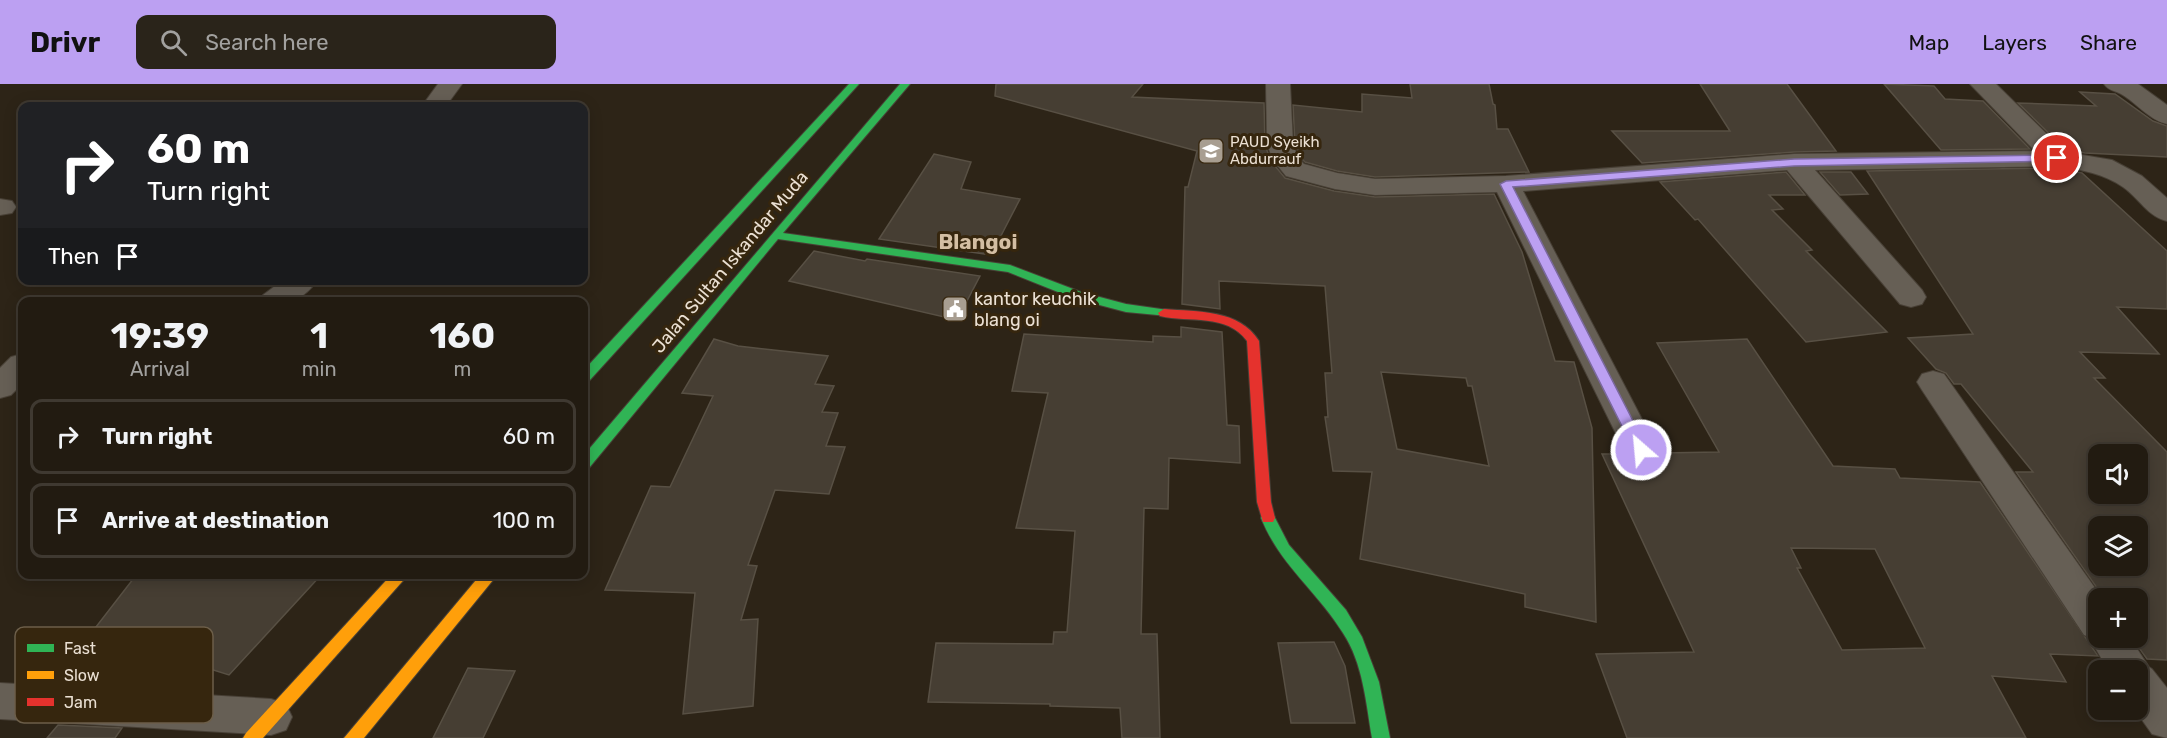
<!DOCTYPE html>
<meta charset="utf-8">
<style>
body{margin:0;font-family:Rubik,sans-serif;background:#2a241a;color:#f1f3f6;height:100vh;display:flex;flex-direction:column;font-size:22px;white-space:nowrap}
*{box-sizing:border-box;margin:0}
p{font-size:20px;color:#a2a19f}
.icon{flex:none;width:33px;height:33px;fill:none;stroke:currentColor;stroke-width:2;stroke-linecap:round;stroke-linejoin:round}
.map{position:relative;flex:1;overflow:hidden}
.panel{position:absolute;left:18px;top:213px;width:570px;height:282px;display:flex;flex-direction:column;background:#221b11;border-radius:12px;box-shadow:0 3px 15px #0003,0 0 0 2px #3f3931}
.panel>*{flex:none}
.top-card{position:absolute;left:18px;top:18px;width:570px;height:183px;border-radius:12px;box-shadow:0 3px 15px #0003,0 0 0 2px #3f3931;background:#202124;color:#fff;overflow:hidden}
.tools{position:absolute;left:2088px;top:360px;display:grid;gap:12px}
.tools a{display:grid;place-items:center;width:60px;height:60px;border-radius:12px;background:#221b11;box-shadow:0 3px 15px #0003,0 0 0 2px #3f3931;font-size:30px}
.pin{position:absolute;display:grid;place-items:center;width:51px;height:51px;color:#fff;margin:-26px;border:3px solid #fff;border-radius:50%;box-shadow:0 2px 6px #0007}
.me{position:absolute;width:66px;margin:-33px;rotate:333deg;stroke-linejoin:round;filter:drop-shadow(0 0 4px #0008)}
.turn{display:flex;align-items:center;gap:21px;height:126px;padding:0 30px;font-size:27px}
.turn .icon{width:78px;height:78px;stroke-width:2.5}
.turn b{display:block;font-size:42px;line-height:51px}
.then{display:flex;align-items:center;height:57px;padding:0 30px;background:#0003;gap:12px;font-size:22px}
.eta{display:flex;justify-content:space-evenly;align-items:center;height:102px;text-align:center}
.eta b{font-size:36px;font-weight:700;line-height:42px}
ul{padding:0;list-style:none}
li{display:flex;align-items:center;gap:18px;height:75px;margin:0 12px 9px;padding:0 18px;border:3px solid #3f3931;border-radius:12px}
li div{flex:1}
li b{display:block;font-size:22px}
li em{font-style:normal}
header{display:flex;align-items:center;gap:36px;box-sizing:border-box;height:84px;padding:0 30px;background:#bca0f2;color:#111}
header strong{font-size:28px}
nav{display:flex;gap:33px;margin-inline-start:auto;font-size:21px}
.search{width:420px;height:54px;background:#2a241a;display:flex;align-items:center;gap:15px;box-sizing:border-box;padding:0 21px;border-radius:12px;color:#a2a19f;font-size:22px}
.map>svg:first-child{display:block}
.building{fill:#463e33;stroke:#585044;stroke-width:1.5;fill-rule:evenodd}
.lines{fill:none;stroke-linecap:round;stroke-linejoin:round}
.street-casing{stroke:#484036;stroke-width:2}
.fast-casing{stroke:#484036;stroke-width:2}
.slow-casing{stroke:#484036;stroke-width:2}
.jam-casing{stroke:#484036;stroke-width:2}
.street{fill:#665f55;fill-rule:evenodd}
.fast{fill:#30b455;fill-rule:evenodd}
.slow{fill:#ff9f0a;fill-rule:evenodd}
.jam{fill:#e5322d;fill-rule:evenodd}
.route{fill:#bca0f2;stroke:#7a689d;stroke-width:1.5}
.labels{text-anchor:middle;stroke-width:6;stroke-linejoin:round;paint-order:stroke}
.far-poi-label{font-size:15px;fill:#ebe0d3;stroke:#36260e;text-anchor:start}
.street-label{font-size:18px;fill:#ebe0d3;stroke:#36260e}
.poi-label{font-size:18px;fill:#ebe0d3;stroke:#36260e;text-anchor:start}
.quarter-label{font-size:21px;font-weight:bold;fill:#d3bea3;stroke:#36260e}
.key{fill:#36260e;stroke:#6c5e49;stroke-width:1.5}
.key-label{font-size:16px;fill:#ebe0d3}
</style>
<header>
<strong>Drivr</strong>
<div class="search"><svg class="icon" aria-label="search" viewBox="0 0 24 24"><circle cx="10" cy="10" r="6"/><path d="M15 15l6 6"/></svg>Search here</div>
<nav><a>Map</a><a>Layers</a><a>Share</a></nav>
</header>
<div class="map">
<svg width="2167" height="654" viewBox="0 0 2167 654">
<rect width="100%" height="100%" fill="#2d2417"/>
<g class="building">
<path d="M996 0H1143L1132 13 1264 19 1265 61 1271 77 1285 94 1334 107 1375 113 1494 110 1522 168 1555 277 1574 278 1592 344 1596 538 1525 523V510L1360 475 1372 388 1333 387 1325 333H1328L1325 289H1332L1325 202 1219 197 1220 225 1182 220 1185 103H1188L1197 67 995 12ZM1381 288 1466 294 1468 302H1472L1489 382 1397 365Z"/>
<polygon points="1410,0 1489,0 1493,20 1495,21 1497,45 1508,45 1529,88 1375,93 1337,87 1305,78 1300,73 1295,60 1293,21 1362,28 1362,10 1412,14"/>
<polygon points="1700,0 1787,0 1836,67 1794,68 1642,79 1612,47 1730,47"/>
<polygon points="1884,0 1934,2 1945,15 1983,17 2030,65 1941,66"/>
<polygon points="2080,8 2115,10 2153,37 2167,42 2167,73 2085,69 2066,66 2018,19 2096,22"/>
<polygon points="934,70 971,78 961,105 1020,115 991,171 879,155"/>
<path d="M2057 84 2082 89 2167 167V225L2117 223 2159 270 2080 268 2105 294H2094L2167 368V576L2147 575 2132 554H2138V514H2104L2016 388H2033L1961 300H1954L1946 289 1936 285 1908 254 1973 250 1867 87ZM2098 370H2138V410H2098ZM2098 442H2138V482H2098Z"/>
<polygon points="1786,88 1805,111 1769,111 1783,125 1772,126 1812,166 1806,167 1887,248 1806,258 1698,135 1695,136 1660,98"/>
<polygon points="1820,88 1851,88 1868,110 1840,111"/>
<polygon points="814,167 865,177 867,175 980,192 957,236 789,197"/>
<polygon points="1181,243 1222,248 1227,341 1239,342 1240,379 1169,374 1168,425 1144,424 1141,550 1157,550 1160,654 1122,654 1120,624 1050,622 1050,620 928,618 936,559 1053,560 1054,548 1067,548 1075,447 1016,444 1048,309 1012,307 1024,250 1153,258 1153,252 1181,253"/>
<polygon points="714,255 738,262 828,272 815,300 834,302 822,328 838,329 826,362 845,363 829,410 775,406 748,481 757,482 741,536 758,535 753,622 683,630 695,509 605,506 651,402 670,403 713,312 682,309"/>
<path d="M1747 255 1833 382 1895 385 1900 394 1980 398 2098 572 2050 570 2066 598 1992 592 2026 654H1627L1596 570 1694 568 1602 370H1624L1628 377 1642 380 1654 377 1659 369 1719 368 1657 259ZM1791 464 1875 465 1925 564 1842 566 1797 484H1801Z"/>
<polygon points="137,490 322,490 229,591 172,573 149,606 90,602 108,581 68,579"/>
<polygon points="1334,558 1345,582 1355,639 1291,639 1278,559"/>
<polygon points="468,584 515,587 483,654 433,654"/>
<polygon points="58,641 122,644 115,654 47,654"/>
</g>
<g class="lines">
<g class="street-casing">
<g id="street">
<polygon points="438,0 462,0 446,22 422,22"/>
<path d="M1266 0H1290L1293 60 1298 74 1304 80 1337 89 1375 95 1506 92 1794 70 2035 67 1970 0H1996L2065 68 2112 76 2142 92 2167 114V137C2148 133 2139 114 2123 103 2103 89 2081 86 2057 82L1815 86 1922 206 1926 213 1922 220 1911 223 1900 220 1787 86 1523 107 1658 366 1653 375 1641 378 1629 375 1624 366 1497 108 1375 111 1335 105 1286 92 1273 76 1267 60Z"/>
<path d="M2104 0H2138L2167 21V40C2149 36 2137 19 2121 10 2114 6 2109 7 2104 0Z"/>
<polygon points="0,115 12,117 16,123 12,129 0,131"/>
<path d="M283 196H317C302 220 285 218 259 218L263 211Z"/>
<polygon points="22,270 22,300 11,311 0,314 0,284 11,273"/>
<polygon points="1933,287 1944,290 2102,514 2098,514 2098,554 2130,554 2149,583 2152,585 2167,604 2167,654 2152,650 2135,626 2138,626 2138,586 2108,586 2089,553 2084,551 1922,306 1917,298 1922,290"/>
<polygon points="0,599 271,615 286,620 292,633 286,646 271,651 0,635"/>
</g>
</g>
<g class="fast-casing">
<g id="fast">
<polygon points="849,0 859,0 589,297 584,298 584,286"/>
<polygon points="900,0 910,0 783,149 1010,181 1081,208 1126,220 1168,226 1170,229 1168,232 1126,228 1073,214 1008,188 778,155 589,384 584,385 584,371"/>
<path d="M1268 428 1273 430 1289 461 1346 526 1362 553 1379 598 1390 654H1372C1366 619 1363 579 1343 549 1317 507 1280 481 1261 434L1263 430Z"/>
</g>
</g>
<g class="slow-casing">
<g id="slow">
<polygon points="392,490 409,490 263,654 243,654 246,649"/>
<polygon points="481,490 498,490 364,654 344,654"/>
</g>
</g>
<g class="jam-casing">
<path id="jam" d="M1164 225C1198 228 1239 225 1259 257L1271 418 1275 434 1273 438H1263L1257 418 1247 257C1227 229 1189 239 1160 232L1158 229Z"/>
</g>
<use href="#street" class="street"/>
<use href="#fast" class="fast"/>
<use href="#slow" class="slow"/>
<use href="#jam" class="jam"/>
</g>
<polygon class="route" points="2057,71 2063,74 2061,77 1794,82 1513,103 1648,366 1641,371 1634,366 1500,100 1506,97 1794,75"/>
<defs>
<g id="school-square" transform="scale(1.35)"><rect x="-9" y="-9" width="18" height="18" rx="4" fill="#a89e91" stroke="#36260e"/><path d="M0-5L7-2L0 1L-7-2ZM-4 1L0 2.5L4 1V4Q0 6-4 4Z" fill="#fff"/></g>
<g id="civic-square" transform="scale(1.35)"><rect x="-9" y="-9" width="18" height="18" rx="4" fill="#a89e91" stroke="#36260e"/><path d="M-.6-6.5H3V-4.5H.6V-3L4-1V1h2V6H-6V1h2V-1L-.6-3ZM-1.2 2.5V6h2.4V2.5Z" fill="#fff"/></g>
</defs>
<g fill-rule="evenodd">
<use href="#school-square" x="1211" y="67"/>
<use href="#civic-square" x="955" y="225"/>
</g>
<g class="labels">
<g class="far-poi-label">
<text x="1230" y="63">PAUD Syeikh<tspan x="1230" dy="17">Abdurrauf</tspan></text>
</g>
<g class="street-label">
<text transform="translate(730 178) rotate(-50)" y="6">Jalan Sultan Iskandar Muda</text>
</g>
<g class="poi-label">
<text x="974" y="221">kantor keuchik<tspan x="974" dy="21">blang oi</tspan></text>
</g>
<g class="quarter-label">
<text x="978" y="165">Blangoi</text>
</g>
</g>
<rect x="15" y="543" width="198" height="96" rx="9" class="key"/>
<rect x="27" y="560" width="27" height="8" fill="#30b455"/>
<rect x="27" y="587" width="27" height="8" fill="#ff9f0a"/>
<rect x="27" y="614" width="27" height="8" fill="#e5322d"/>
<g class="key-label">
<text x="64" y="570">Fast</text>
<text x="64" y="597">Slow</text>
<text x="64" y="624">Jam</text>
</g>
</svg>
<div class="tools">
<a><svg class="icon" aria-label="sound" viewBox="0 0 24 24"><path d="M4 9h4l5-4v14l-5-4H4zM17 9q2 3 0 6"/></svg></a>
<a><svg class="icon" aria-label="layers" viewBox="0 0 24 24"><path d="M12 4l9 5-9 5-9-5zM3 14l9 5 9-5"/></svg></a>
<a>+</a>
<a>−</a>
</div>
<div class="pin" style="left:2057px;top:74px;background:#d93025"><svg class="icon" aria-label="arrive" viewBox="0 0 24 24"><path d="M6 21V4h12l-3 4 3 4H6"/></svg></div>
<svg class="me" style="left:1641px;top:366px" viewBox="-20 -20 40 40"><circle r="17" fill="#bca0f2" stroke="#fff" stroke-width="3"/><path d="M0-11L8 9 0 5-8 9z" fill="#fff"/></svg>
<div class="top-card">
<div class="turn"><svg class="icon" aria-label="right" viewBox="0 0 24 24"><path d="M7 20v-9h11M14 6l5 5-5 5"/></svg><div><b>60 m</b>Turn right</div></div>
<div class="then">Then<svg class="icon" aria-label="arrive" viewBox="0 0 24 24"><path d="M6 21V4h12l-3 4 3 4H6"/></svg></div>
</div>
<section class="panel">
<div class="eta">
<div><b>19:39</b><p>Arrival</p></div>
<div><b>1</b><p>min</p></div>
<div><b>160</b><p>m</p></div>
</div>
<ul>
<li><svg class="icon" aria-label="right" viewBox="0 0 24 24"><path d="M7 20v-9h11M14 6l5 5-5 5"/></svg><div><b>Turn right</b></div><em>60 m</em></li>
<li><svg class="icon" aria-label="arrive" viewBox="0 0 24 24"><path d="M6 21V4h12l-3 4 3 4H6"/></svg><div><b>Arrive at destination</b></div><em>100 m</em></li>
</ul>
</section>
</div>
